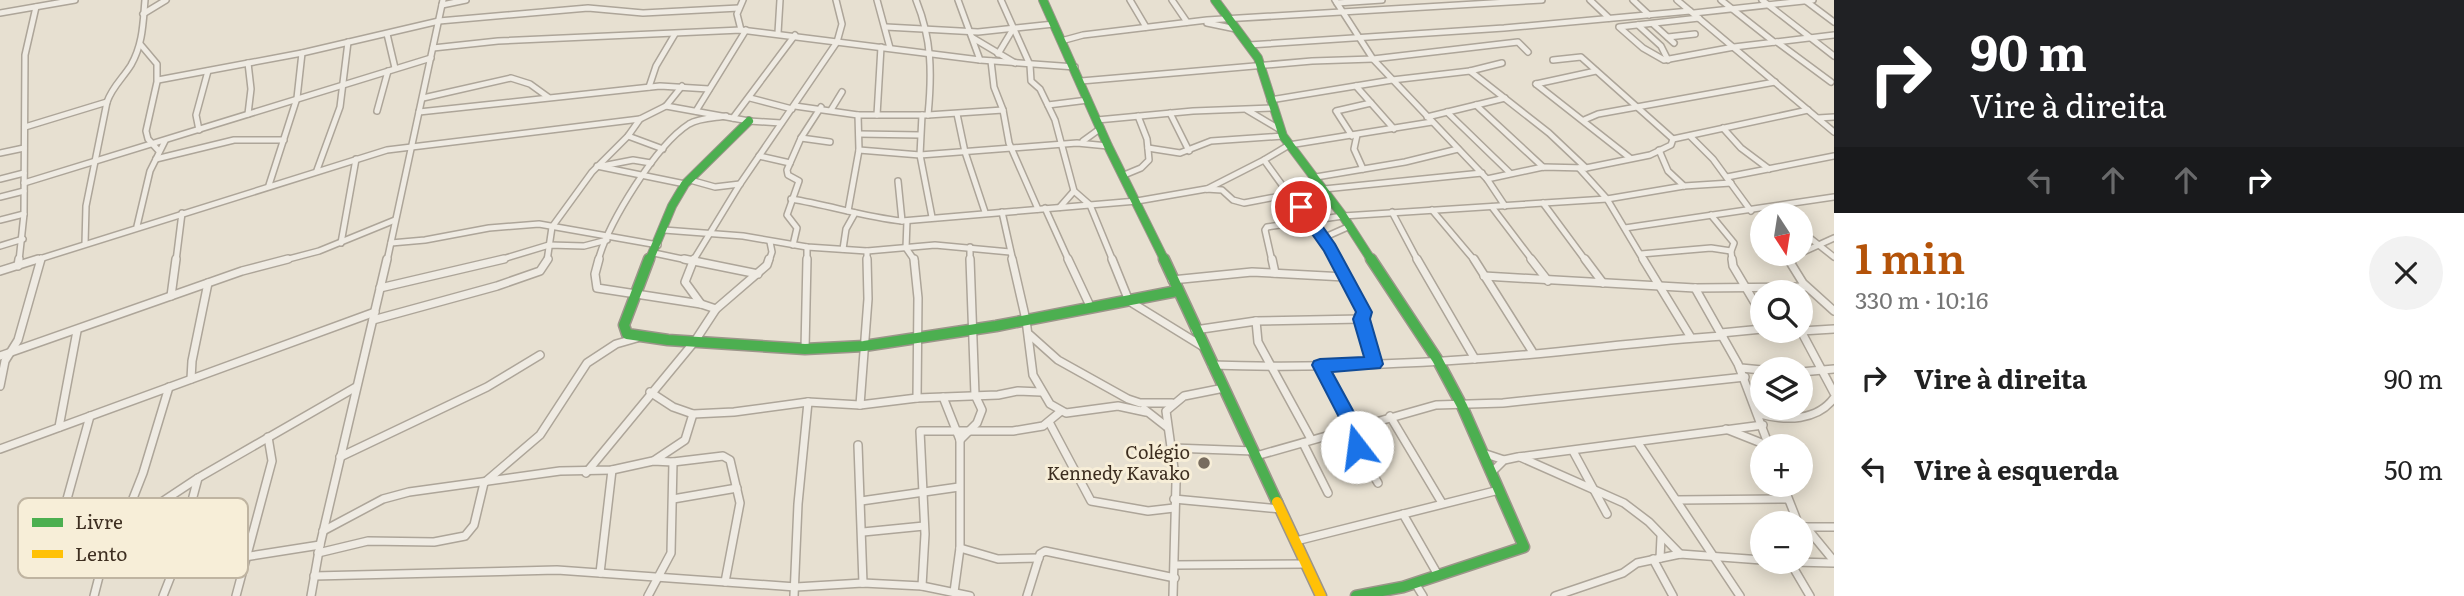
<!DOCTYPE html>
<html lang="pt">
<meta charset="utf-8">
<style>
body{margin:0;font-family:Literata,serif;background:#f2f2f2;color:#222;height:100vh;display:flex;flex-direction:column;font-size:26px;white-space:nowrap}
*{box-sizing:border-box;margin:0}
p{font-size:23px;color:#767676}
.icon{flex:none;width:38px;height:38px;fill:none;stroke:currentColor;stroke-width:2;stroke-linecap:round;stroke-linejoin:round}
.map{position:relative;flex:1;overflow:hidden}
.drawer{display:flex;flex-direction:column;background:#fff;width:630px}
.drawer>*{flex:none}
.hud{background:#202124;color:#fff;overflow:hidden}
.needle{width:46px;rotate:168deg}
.tools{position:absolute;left:1750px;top:203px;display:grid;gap:14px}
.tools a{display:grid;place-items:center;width:63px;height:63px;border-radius:50%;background:#fff;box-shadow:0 4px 18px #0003;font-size:35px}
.pin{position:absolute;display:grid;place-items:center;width:60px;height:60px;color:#fff;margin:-30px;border:4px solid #fff;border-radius:50%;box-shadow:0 2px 7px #0007}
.me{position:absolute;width:77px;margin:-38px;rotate:345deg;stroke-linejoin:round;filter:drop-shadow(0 0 5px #0008)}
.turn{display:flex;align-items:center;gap:24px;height:147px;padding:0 21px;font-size:32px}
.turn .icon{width:91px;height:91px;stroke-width:2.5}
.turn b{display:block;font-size:49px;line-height:60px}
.lanes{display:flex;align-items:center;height:66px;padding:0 21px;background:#0003;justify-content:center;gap:35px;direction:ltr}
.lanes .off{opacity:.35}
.round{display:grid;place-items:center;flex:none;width:74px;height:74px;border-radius:37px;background:#f2f2f2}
.overview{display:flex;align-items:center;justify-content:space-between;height:119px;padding:0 21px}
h1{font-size:42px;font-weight:600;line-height:52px;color:#b45309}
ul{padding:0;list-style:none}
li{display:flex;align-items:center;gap:21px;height:91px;padding:0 21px}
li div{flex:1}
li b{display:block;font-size:26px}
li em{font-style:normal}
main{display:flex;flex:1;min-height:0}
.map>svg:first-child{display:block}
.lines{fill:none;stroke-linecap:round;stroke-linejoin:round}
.street-far1-casing{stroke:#ada599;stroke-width:8}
.street-casing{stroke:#ada599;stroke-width:10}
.fast-far1-casing{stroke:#9c958a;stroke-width:10}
.fast-casing{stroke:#9c958a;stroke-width:13}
.slow-casing{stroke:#9c958a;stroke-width:13}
.street-far1{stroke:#efebe3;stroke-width:5}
.street{stroke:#efebe3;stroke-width:7}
.fast-far1{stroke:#4caf50;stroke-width:8}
.fast{stroke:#4caf50;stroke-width:10}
.slow{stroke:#ffc107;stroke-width:10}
.route{fill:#1a73e8;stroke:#114b97;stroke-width:2}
.poi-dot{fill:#786c5e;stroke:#f7eed8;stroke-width:2.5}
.labels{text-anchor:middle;stroke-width:6;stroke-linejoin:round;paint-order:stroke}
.poi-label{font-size:18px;fill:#3d2e20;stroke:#f7eed8;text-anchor:end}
.key{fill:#f7eed8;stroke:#bfb4a1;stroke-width:2}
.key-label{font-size:19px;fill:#3d2e20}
</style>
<main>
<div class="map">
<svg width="1834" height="596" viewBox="0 0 1834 596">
<rect width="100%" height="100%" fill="#e7e0d1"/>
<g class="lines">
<g class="street-far1-casing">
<g id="street-far1">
<polyline points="877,0 890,48"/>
<path d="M916 0C932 39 932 74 928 115"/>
<polyline points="958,0 980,60"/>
<polyline points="1001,0 1030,65 1031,81 1040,89 1055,120 1074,191 1090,205 1113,261"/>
<polyline points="1130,0 1146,27"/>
<polyline points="1172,0 1187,22"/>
<polyline points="1335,0 1373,59 1487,179 1505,206"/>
<polyline points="1590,0 1609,18"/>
<polyline points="1633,0 1649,15"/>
<polyline points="1677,0 1834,132"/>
<polyline points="1721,0 1774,42"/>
<polyline points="1762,0 1834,56"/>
<polyline points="1806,1 1834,22"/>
<polyline points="1337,3 1382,0"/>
<polyline points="442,5 466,0"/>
<polyline points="0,13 75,0"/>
<polyline points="1694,13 1813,0"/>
<polyline points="143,14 166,0"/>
<polyline points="1699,18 1619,27 1643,48 1664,60 1734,47 1834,35"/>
<polyline points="1207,23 1236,29"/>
<polyline points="1653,24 1674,43"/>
<polyline points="1638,25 1661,46 1668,60"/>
<polyline points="886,27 978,32 1054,24"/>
<polyline points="741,30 737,14 743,0"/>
<polyline points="778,33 780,0"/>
<polyline points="387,34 395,68"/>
<polyline points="1668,37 1695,34"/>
<polyline points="973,38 1015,63"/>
<polyline points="1061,41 1083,35 1207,20 1542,0"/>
<polyline points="1777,42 1831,82"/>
<polyline points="141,45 157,64 157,82 146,131 148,139 158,150"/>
<polyline points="1249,45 1504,28 1690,11"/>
<polyline points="433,48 498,41 741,30 980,60 1075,67"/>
<polyline points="998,54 1013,29"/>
<polyline points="1553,60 1581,57 1673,139"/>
<polyline points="991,61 994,87 1003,110"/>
<polyline points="248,63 251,89 248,114"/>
<polyline points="1470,71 1549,133 1586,168"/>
<polyline points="158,80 302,53 439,21 588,8 643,13 739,8"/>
<polyline points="1081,81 1312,61 1373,59 1518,42 1528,52"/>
<polyline points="1536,84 1630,158"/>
<polyline points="1536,84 1596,71"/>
<polyline points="1356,86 1394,129"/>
<polyline points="649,87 656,66 675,34"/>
<polyline points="423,98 511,78 530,84 548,97"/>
<polyline points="750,98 792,109"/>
<polyline points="1270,100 1392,80 1470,71 1502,63"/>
<polyline points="1048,105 1088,100"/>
<polyline points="1476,105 1543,167"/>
<polyline points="666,106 749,121 781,123"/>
<polyline points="795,106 858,115 928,115 1003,110 1009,143 1038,209"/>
<polyline points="831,110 842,92"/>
<polyline points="1247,110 1279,129"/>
<polyline points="377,111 388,71"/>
<polyline points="696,111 746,30"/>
<polyline points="419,112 660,86 709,89"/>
<polyline points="1447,112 1510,173"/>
<polyline points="1170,113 1189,151"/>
<polyline points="957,114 965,152 985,212"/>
<polyline points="877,115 881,47"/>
<polyline points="922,115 920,155 932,217"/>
<polyline points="1427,117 1505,98"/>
<polyline points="733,118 795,35"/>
<polyline points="1818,118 1834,117"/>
<polyline points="1097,120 1193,111 1272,108"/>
<polyline points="1584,120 1598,114 1775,82"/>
<polyline points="25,127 107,102"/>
<polyline points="1723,128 1741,148 1769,169"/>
<polyline points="199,130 196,115 208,71"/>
<polyline points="859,134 920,135"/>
<polyline points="1357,135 1354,149 1363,169"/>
<polyline points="628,136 663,149"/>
<polyline points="1352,136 1336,111 1371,103"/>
<polyline points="1690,136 1713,159 1751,211"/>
<polyline points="801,138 830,142"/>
<polyline points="1083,141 1101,128"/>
<polyline points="1148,148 1180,153 1211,141 1283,136"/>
<polyline points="859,150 920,155 1077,143 1108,146"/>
<polyline points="1659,150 1668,171 1684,186"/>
<polyline points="0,153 24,148"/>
<polyline points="759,156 790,163"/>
<polyline points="156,159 234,140 284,140"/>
<polyline points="597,166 685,184"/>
<polyline points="602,166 633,160 651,163"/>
<polyline points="1579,168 1607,199 1644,261"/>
<polyline points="317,170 340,107 348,42"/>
<polyline points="1124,175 1141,168 1149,160 1147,139 1138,116"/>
<polyline points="1316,177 1405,162 1458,149"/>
<polyline points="1727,177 1834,156"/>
<polyline points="0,179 24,173"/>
<polyline points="1487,179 1543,167 1586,168 1650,155 1671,145 1673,139 1808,110"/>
<polyline points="690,180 715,187 740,184"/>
<polyline points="898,181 902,221"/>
<polyline points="24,183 431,58"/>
<polyline points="269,185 297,98 302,53"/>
<polyline points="1207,189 1264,160"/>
<polyline points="1324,189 1482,173"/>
<polyline points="0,197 24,191"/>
<path d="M791 199C829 205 864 217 902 221L1137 201 1206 189 1222 190 1233 200 1244 203 1291 194"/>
<polyline points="1543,203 1586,261"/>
<polyline points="1060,207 1074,191"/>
<polyline points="1492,207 1533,261"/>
<polyline points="1045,208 1069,261"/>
<polyline points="1432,210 1475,261"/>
<polyline points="848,211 859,150 858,115"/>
<polyline points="1002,212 1013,261"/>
<polyline points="1392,212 1418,261"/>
<polyline points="1711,215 1734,243 1731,251 1732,261"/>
<polyline points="0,220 24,214"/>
<polyline points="907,221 906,248 915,261"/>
<polyline points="137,226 150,171 165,141"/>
<polyline points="1625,228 1834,197"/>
<polyline points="664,230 743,236 807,247 867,251 935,245 1010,252"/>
<polyline points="1801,231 1834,257"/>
<polyline points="1323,238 1350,226"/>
<polyline points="341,243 356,159"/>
<polyline points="391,243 425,240 489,228 539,224 658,245"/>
<path d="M85 244 86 206 107 102C112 87 123 78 131 65 143 44 143 23 145 0"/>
<polyline points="793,245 797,228 787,215 799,181 788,175 787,170 801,138 821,107"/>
<polyline points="0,246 23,239"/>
<polyline points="970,247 970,261"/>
<polyline points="843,249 846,229 855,213"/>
<polyline points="867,251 867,261"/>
<polyline points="654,253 692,261"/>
<polyline points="1801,253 1834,238"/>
<polyline points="1641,254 1711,248 1731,251"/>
<polyline points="19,261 24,214 25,55 36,7"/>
<polyline points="33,261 387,150 640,119"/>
<polyline points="40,261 41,258"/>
<polyline points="176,261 182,213"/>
<polyline points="281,261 319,251 395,220"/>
<polyline points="387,261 443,0"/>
<polyline points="496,261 549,245 584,246 607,240"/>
<polyline points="547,261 552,227 592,172 628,136 640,119 666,106 682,86"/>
<path d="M598 261C608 223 656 145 689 124 699 118 714 118 726 116"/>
<polyline points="693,261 740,184 837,42 842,24 836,0"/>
<polyline points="769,261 772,252 770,242"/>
<polyline points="807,261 807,247"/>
<polyline points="1272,261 1265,230 1267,227 1343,216 1607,199 1684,186 1731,183"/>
<polyline points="1337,261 1264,160 1289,145 1432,122"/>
<polyline points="1791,261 1799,254"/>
</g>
</g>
<g class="street-casing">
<g id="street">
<polyline points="599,259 595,274 597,288 701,304 716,309"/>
<polyline points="684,259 758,274"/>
<polyline points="694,259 685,282 701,304"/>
<polyline points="914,259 918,298 917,398"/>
<polyline points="1012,259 1026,320 1033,375 1050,404 1066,413 1118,406 1146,412"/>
<polyline points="1068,259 1091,308"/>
<polyline points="1112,259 1129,301 1202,346"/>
<polyline points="1272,259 1275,273"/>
<polyline points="1336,259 1364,312 1362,319 1374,364"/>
<polyline points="1417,259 1475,359"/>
<polyline points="1474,259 1532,351"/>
<polyline points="1531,259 1548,281"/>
<polyline points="1585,259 1603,283"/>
<polyline points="1643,259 1690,336"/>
<polyline points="1732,259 1733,266 1762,315"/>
<polyline points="1793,259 1790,262 1803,283 1834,311"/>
<polyline points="18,266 19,259"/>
<polyline points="0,271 38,259"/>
<polyline points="1484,276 1695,288 1806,287"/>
<polyline points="1172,280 1252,272 1345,277"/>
<polyline points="380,288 504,259"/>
<polyline points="1695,288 1738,364 1769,446"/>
<polyline points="171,296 176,259"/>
<polyline points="373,320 497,286 540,271 548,259"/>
<polyline points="1256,321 1258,342 1311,439"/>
<polyline points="1195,330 1256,321 1362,319"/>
<polyline points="1789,331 1801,331 1834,393"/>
<polyline points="1801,331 1834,329"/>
<polyline points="1721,333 1762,329"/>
<polyline points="1030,335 1058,360 1128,399 1140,403 1172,403"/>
<polyline points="805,349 807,259"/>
<polyline points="0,356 242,271 288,259"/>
<path d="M1212 365C1299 368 1387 365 1473 359 1557 354 1639 341 1723 336"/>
<polyline points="1320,365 1353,427"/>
<polyline points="1741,368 1762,370"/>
<polyline points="1801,372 1834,369"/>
<polyline points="191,379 192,361 208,283"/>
<polyline points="0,386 5,361 18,340 41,259"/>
<polyline points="650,392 673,407 693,414 734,412 808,402 860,405 917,398 998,395 1018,391 1041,392"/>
<polyline points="943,397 960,440 960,548 954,592"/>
<polyline points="860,405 868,299 867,259"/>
<polyline points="1144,409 1167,427"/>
<path d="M1760 414C1786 421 1817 421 1834 398"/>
<polyline points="1390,416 1442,503"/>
<polyline points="1049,422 1091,501 1148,511 1174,508"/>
<polyline points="59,427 77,331"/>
<polyline points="1346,429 1378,483"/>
<polyline points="1726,429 1769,446"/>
<polyline points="960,440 977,423 982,410 975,395 970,259"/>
<polyline points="1303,443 1328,493"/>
<polyline points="1638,443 1740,596"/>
<polyline points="858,445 863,583"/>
<polyline points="1173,448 1254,451"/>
<polyline points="0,449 375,312"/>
<polyline points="1573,451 1607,514"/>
<polyline points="1483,453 1504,460"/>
<polyline points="1256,456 1436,405 1503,403 1745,377"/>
<polyline points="340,457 487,387 540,355"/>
<polyline points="1520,457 1624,503 1649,522 1680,554"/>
<polyline points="655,460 685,440 693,414"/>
<polyline points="1492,472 1504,460 1518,457 1763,425"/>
<polyline points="586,473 695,341 716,309 767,265 769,259"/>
<polyline points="1783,485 1798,523"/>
<polyline points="673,499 737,488"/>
<polyline points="1174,499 1281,509"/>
<polyline points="1677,500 1787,499"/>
<polyline points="861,501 959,487"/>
<polyline points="1403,514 1438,575"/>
<polyline points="1804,527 1834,527"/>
<polyline points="1806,527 1834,561"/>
<polyline points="121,529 198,478 356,387"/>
<polyline points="323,531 383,499 409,492 560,471 612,470 653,461 673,462 723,456 730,460 740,503 725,582"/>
<polyline points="863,532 924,526"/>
<polyline points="1296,541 1499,490"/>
<polyline points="960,548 998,559 1039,558"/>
<polyline points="318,553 368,541 434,542 465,536 474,525 484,483 540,435 587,363 616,344 637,338"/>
<polyline points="1660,558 1661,537"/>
<polyline points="1653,559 1673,596"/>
<polyline points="1790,562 1810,596"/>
<polyline points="1794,562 1834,563"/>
<polyline points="1175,565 1306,564"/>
<polyline points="174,568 198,478"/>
<polyline points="51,570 59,528 90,416"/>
<polyline points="600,573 612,470"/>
<polyline points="314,576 557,570 796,587 863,583 922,586 970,596"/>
<polyline points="1415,583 1423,596"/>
<polyline points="922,586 925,534 920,431 1013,431 1043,426 1060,412"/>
<polyline points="94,596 104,557 121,529 143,473 169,387"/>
<polyline points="163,596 174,568 320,545"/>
<polyline points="236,596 272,461 268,437"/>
<polyline points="311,596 320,545 387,259"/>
<polyline points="648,596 671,553 673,462"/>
<polyline points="794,596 798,504 808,402"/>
<polyline points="1027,596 1040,554 1045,551 1175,578"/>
<polyline points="1173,596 1176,483 1166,411 1184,396 1224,388"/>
<polyline points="1555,596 1623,573 1637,563 1680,554 1762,560"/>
</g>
</g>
<g class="fast-far1-casing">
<g id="fast-far1">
<polyline points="1043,0 1108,146 1165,261"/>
<polyline points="1215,0 1258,58 1283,136 1343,216 1372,261"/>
<polyline points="649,261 672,206 685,184 749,121"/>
</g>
</g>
<g class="fast-casing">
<g id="fast">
<polyline points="649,259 624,325 627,334 668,340 805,349 864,346 996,326 1177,291"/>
<polyline points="1164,259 1277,502"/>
<polyline points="1356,596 1403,587 1524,547 1462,406 1437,359 1371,259"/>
</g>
</g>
<g class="slow-casing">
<polyline id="slow" points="1277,502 1321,596"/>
</g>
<use href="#street-far1" class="street-far1"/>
<use href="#street" class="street"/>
<use href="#fast-far1" class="fast-far1"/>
<use href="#fast" class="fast"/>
<use href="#slow" class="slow"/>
</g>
<path class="route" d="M1301 201 1306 203 1335 244 1372 312 1370 319 1383 364 1380 368 1332 372 1362 427 1358 433 1366 447 1363 453C1348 458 1343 441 1337 429L1342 423 1312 365 1314 361 1320 359 1364 357 1353 319 1356 312 1324 251 1293 207Z"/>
<circle class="poi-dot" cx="1204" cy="463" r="7"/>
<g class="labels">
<g class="poi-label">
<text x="1190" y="459">Colégio<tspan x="1190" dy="21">Kennedy Kavako</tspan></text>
</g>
</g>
<rect x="18" y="498" width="230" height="80" rx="10" class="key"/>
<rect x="32" y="518" width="31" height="9" fill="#4caf50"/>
<rect x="32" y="550" width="31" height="8" fill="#ffc107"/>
<g class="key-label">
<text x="75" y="529">Livre</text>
<text x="75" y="561">Lento</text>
</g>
</svg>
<div class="tools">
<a><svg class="needle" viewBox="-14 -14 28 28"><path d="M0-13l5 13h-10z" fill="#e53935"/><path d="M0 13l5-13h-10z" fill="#767676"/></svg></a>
<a><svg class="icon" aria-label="search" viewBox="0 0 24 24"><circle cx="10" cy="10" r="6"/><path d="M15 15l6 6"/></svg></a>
<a><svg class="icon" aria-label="layers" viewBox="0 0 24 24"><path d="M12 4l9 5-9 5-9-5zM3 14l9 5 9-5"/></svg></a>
<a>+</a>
<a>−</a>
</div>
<div class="pin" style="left:1301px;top:207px;background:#d93025"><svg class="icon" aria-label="arrive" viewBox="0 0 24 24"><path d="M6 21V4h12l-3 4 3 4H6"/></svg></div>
<svg class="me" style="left:1357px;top:447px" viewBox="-20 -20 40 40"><circle r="19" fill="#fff"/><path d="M0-13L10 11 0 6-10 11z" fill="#1a73e8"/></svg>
</div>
<section class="drawer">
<div class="hud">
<div class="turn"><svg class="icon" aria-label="right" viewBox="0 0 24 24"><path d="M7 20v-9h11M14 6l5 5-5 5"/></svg><div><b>90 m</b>Vire à direita</div></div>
<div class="lanes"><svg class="icon off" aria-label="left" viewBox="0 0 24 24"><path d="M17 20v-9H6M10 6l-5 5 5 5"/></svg><svg class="icon off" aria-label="ahead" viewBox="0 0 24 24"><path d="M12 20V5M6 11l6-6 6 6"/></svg><svg class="icon off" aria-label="ahead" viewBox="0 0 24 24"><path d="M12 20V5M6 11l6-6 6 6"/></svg><svg class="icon" aria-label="right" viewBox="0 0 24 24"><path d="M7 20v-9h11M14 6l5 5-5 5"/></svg></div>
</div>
<div class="overview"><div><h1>1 min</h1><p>330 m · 10:16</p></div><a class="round"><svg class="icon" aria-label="close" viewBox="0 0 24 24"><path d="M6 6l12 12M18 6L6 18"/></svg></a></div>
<ul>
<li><svg class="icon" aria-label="right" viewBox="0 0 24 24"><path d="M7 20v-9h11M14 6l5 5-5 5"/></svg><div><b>Vire à direita</b></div><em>90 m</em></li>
<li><svg class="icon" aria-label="left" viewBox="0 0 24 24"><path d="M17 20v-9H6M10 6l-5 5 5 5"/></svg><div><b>Vire à esquerda</b></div><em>50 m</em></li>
</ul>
</section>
</main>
